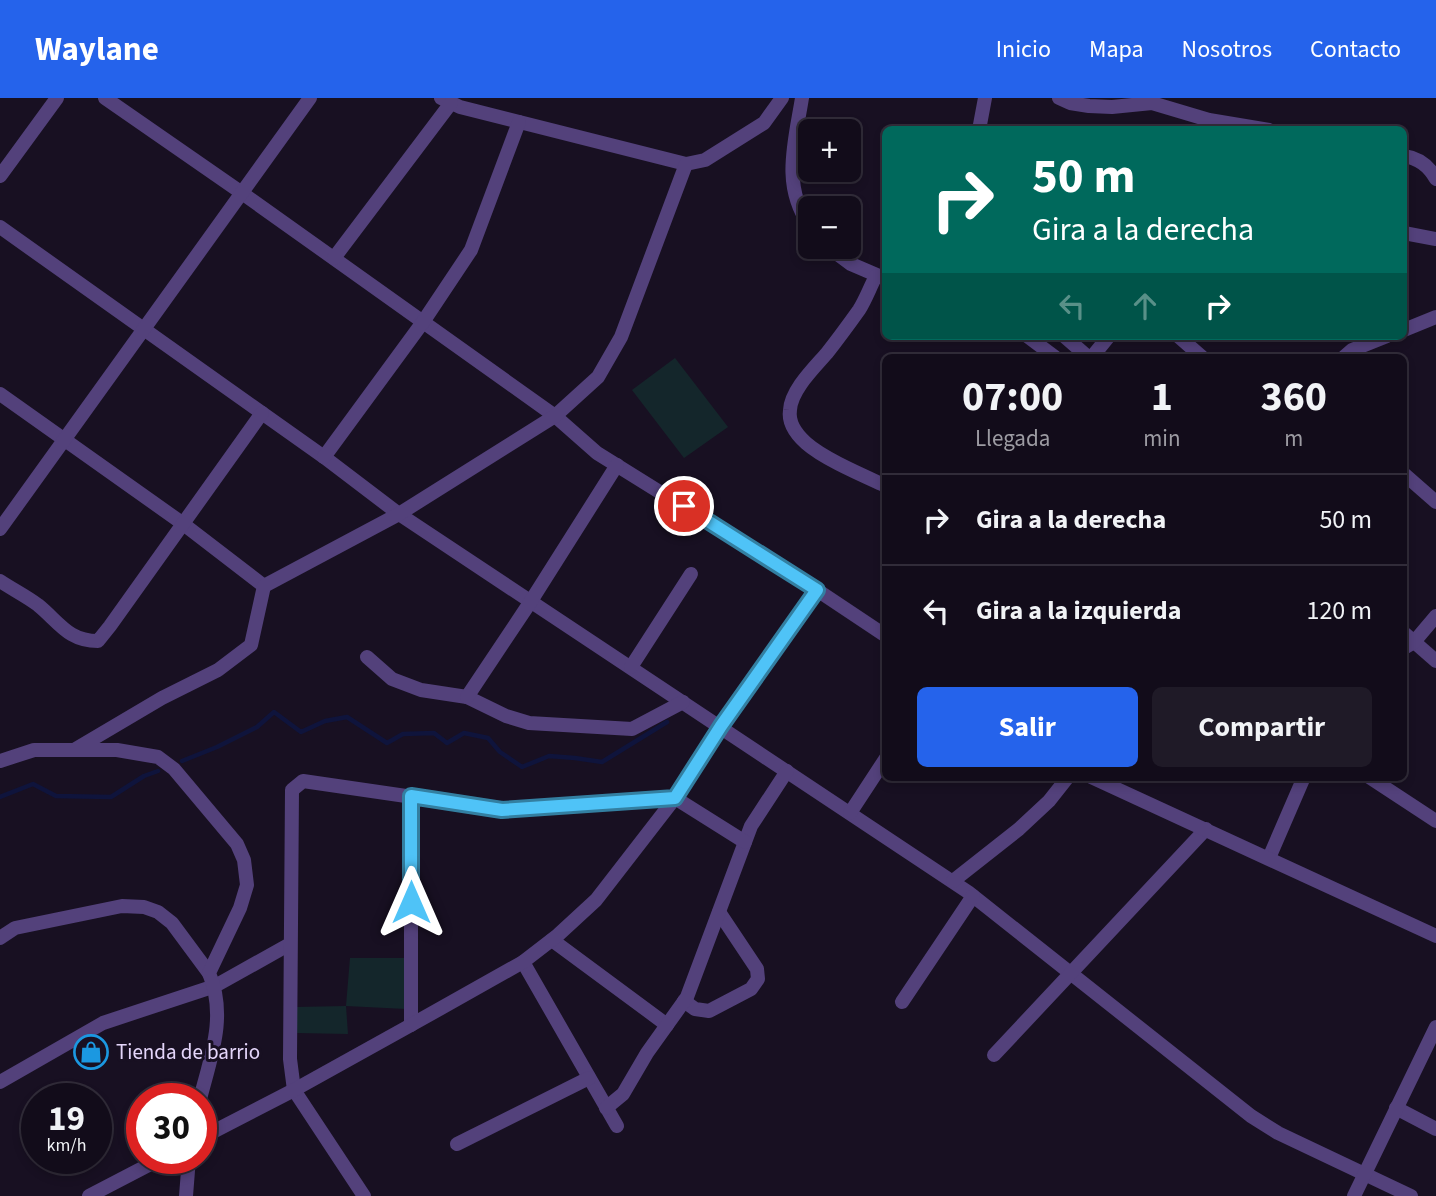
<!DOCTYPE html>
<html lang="es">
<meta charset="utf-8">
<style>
body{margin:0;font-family:"Source Sans 3",sans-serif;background:#1f1a27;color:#f1f3f6;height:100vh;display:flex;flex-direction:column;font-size:26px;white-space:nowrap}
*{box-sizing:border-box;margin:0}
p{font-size:23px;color:#9c9ba2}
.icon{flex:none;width:38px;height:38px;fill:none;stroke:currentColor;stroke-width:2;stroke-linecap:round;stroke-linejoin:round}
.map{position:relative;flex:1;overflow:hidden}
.drawer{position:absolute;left:882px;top:256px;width:525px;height:427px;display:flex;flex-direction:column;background:#120c1a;border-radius:10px;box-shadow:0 4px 10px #0003,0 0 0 2px #312c39}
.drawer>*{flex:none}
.top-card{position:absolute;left:882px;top:28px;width:525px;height:214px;border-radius:10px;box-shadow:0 4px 10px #0003,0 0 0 2px #312c39;background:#00695c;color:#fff;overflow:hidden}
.controls{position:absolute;left:798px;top:21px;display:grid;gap:14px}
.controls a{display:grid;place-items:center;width:63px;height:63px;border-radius:10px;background:#120c1a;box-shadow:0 4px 10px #0003,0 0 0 2px #312c39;font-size:35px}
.speed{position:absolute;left:21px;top:985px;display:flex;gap:14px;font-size:35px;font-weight:700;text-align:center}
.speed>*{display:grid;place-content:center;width:91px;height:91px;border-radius:50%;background:#120c1a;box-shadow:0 4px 10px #0003,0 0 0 2px #312c39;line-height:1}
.speed small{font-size:18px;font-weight:400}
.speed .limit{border:10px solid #d22;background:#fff;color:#111}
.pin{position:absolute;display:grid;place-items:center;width:60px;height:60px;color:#fff;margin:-30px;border:4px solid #fff;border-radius:50%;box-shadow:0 2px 7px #0007}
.me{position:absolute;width:77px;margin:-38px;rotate:0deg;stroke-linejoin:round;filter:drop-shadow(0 0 5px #0008)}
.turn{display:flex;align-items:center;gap:24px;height:147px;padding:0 35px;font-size:32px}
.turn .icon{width:91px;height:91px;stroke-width:2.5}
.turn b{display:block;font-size:49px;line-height:60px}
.lanes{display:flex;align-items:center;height:66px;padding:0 35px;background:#0003;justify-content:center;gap:35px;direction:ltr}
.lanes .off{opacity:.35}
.eta{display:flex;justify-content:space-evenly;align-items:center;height:119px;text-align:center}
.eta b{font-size:42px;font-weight:700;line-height:49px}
.cta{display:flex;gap:14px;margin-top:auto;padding:14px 35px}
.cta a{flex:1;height:80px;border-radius:10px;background:#2563eb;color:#fff;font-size:28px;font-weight:700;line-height:80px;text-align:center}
.cta a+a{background:#1f1a27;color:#f1f3f6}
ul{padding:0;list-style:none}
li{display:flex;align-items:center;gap:21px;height:91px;padding:0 35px;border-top:2px solid #312c39}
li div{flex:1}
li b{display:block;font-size:26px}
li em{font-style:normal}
header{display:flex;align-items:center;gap:42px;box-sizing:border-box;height:98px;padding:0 35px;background:#2563eb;color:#fff}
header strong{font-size:33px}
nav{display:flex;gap:38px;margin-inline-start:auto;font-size:24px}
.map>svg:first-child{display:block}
.grass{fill:#14262b}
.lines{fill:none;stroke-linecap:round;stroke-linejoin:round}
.stream{stroke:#0f143c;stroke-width:4.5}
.minor{stroke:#53417b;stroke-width:14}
.tertiary{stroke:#53417b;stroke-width:14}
.route-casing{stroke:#337fa1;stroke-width:18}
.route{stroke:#4fc3f7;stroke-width:12}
.labels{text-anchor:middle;stroke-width:6;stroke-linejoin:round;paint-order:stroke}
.poi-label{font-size:21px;fill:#e4d6fa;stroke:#181022;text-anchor:start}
</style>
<header>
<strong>Waylane</strong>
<nav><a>Inicio</a><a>Mapa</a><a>Nosotros</a><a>Contacto</a></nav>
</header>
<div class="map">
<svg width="1436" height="1098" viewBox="0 0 1436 1098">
<rect width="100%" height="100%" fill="#181022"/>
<g class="grass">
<polygon points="675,260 728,329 684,360 632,292"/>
<polygon points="350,860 405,860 406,911 346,908 348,936 297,935 296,909 346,908"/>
</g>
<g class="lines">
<g class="stream">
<polyline points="182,663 217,649 257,629 274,614 301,634 325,623 347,619 387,645 403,636 434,635 447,645 464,635 488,640 500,654 522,669 549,658 575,660 602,664 667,624"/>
<polyline points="0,699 33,686 56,698 111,699 144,678 158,673"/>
</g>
<g class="minor">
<polyline points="105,0 242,95 555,318 597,355 817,492"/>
<polyline points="441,0 460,9 686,66"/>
<path d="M802 0C795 44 781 88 810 128"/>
<polyline points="1059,0 1070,5 1089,8 1112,9 1152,5 1209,22 1269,32"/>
<polyline points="979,32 985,0"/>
<path d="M1404 58C1418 60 1429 68 1436 81"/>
<polyline points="0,78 57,0"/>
<polyline points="0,129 324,359 399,416 968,794 1251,1018 1278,1035 1411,1098"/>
<polyline points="1404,135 1436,141"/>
<polyline points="828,149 851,166 886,181"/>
<polyline points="334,160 451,5"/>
<path d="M876 178C870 189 866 201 859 212 849 226 838 241 827 255 814 270 791 292 790 312 788 325 796 336 806 345 824 361 862 377 886 388"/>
<polyline points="1404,232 1436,219"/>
<polyline points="1027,238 1055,259"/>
<polyline points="1064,238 1088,259"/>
<polyline points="1178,238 1202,259"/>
<polyline points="1092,259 1109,238"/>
<polyline points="1344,259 1352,252 1387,238"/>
<polyline points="0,296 182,425 264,488"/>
<polyline points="324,359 423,224 471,152 519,24"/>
<polyline points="1404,376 1436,404"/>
<polyline points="0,431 310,0"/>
<path d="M0 483C12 491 26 498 38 507 59 524 68 543 98 543L110 528 262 315"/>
<polyline points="1404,535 1436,563"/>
<polyline points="1404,550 1414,544 1436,518"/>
<polyline points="367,559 392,581 421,592 467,599 506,618 529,625 632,631 683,604"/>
<polyline points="631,569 691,476"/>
<polyline points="467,599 531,503 617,367"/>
<polyline points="1369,679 1436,723"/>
<polyline points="850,715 886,660"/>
<polyline points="1269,760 1304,679"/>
<polyline points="953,783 1019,731 1049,703 1068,679"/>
<polyline points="0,840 15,830 122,808 144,809 158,814 172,825 209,875"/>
<polyline points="552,842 667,927"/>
<polyline points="523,864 617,1028"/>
<polyline points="684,903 695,911 709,913 751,891 758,881 757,871 719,814"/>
<polyline points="902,904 973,798"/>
<polyline points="411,927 411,698"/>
<polyline points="994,957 1206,731"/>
<polyline points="0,984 103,925 215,888 290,846"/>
<polyline points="606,1010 623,996 647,955 687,899 751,728 787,673"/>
<polyline points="1396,1010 1436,1031"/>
<polyline points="457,1046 589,980"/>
<polyline points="89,1098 162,1060"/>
<polyline points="186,1098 189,1060"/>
<polyline points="364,1098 294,992 290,961 292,692 303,683 502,712 675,700 745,744"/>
</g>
<g class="tertiary">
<polyline points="74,652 162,600 218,572 251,547 264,488 399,416 555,318 598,279 621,239 686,66 705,62 764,25 782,0"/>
<path d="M0 663 34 652H117L158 659 174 671 237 746 244 762 247 787 240 810 209 875C227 918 211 958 200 1001"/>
<polyline points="1091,679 1436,838"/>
<polyline points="201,1040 294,992 411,927 523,864 558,837 596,802 675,700 721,628 817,492 886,538"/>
<polyline points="1354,1098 1436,929"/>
</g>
</g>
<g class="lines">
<g class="route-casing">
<polyline id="route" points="411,804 411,698 502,712 675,700 721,628 817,492 684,408"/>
</g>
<use href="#route" class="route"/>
</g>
<defs>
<g id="shop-ring" transform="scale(1.75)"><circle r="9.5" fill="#181022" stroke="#1b98e1" stroke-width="1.5"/><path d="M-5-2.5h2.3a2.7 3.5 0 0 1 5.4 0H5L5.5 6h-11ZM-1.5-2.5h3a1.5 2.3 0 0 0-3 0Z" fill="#1b98e1"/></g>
</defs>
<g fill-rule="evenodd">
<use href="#shop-ring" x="91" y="954"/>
</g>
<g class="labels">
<g class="poi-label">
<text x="116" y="961">Tienda de barrio</text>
</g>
</g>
</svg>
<div class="controls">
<a>+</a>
<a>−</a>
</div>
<div class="speed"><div>19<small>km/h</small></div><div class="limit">30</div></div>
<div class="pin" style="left:684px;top:408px;background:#d93025"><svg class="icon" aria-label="arrive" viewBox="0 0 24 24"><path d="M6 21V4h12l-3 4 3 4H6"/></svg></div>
<svg class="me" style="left:411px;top:804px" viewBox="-20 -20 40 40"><path d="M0-17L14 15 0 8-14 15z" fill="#4fc3f7" stroke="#fff" stroke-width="4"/></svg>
<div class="top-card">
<div class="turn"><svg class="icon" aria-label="right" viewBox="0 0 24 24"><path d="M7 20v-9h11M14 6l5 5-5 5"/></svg><div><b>50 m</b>Gira a la derecha</div></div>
<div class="lanes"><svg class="icon off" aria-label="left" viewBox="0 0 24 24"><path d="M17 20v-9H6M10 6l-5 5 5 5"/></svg><svg class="icon off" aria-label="ahead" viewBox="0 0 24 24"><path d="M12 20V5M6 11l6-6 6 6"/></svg><svg class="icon" aria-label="right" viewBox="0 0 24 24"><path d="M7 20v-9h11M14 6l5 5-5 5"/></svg></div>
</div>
<section class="drawer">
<div class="eta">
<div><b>07:00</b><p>Llegada</p></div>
<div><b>1</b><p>min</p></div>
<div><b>360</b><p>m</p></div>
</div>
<ul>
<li><svg class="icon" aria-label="right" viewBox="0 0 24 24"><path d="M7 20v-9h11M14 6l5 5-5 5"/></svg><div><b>Gira a la derecha</b></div><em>50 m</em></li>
<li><svg class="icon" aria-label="left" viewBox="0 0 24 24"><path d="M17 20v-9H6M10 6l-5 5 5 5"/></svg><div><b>Gira a la izquierda</b></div><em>120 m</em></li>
</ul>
<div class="cta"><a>Salir</a><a>Compartir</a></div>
</section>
</div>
